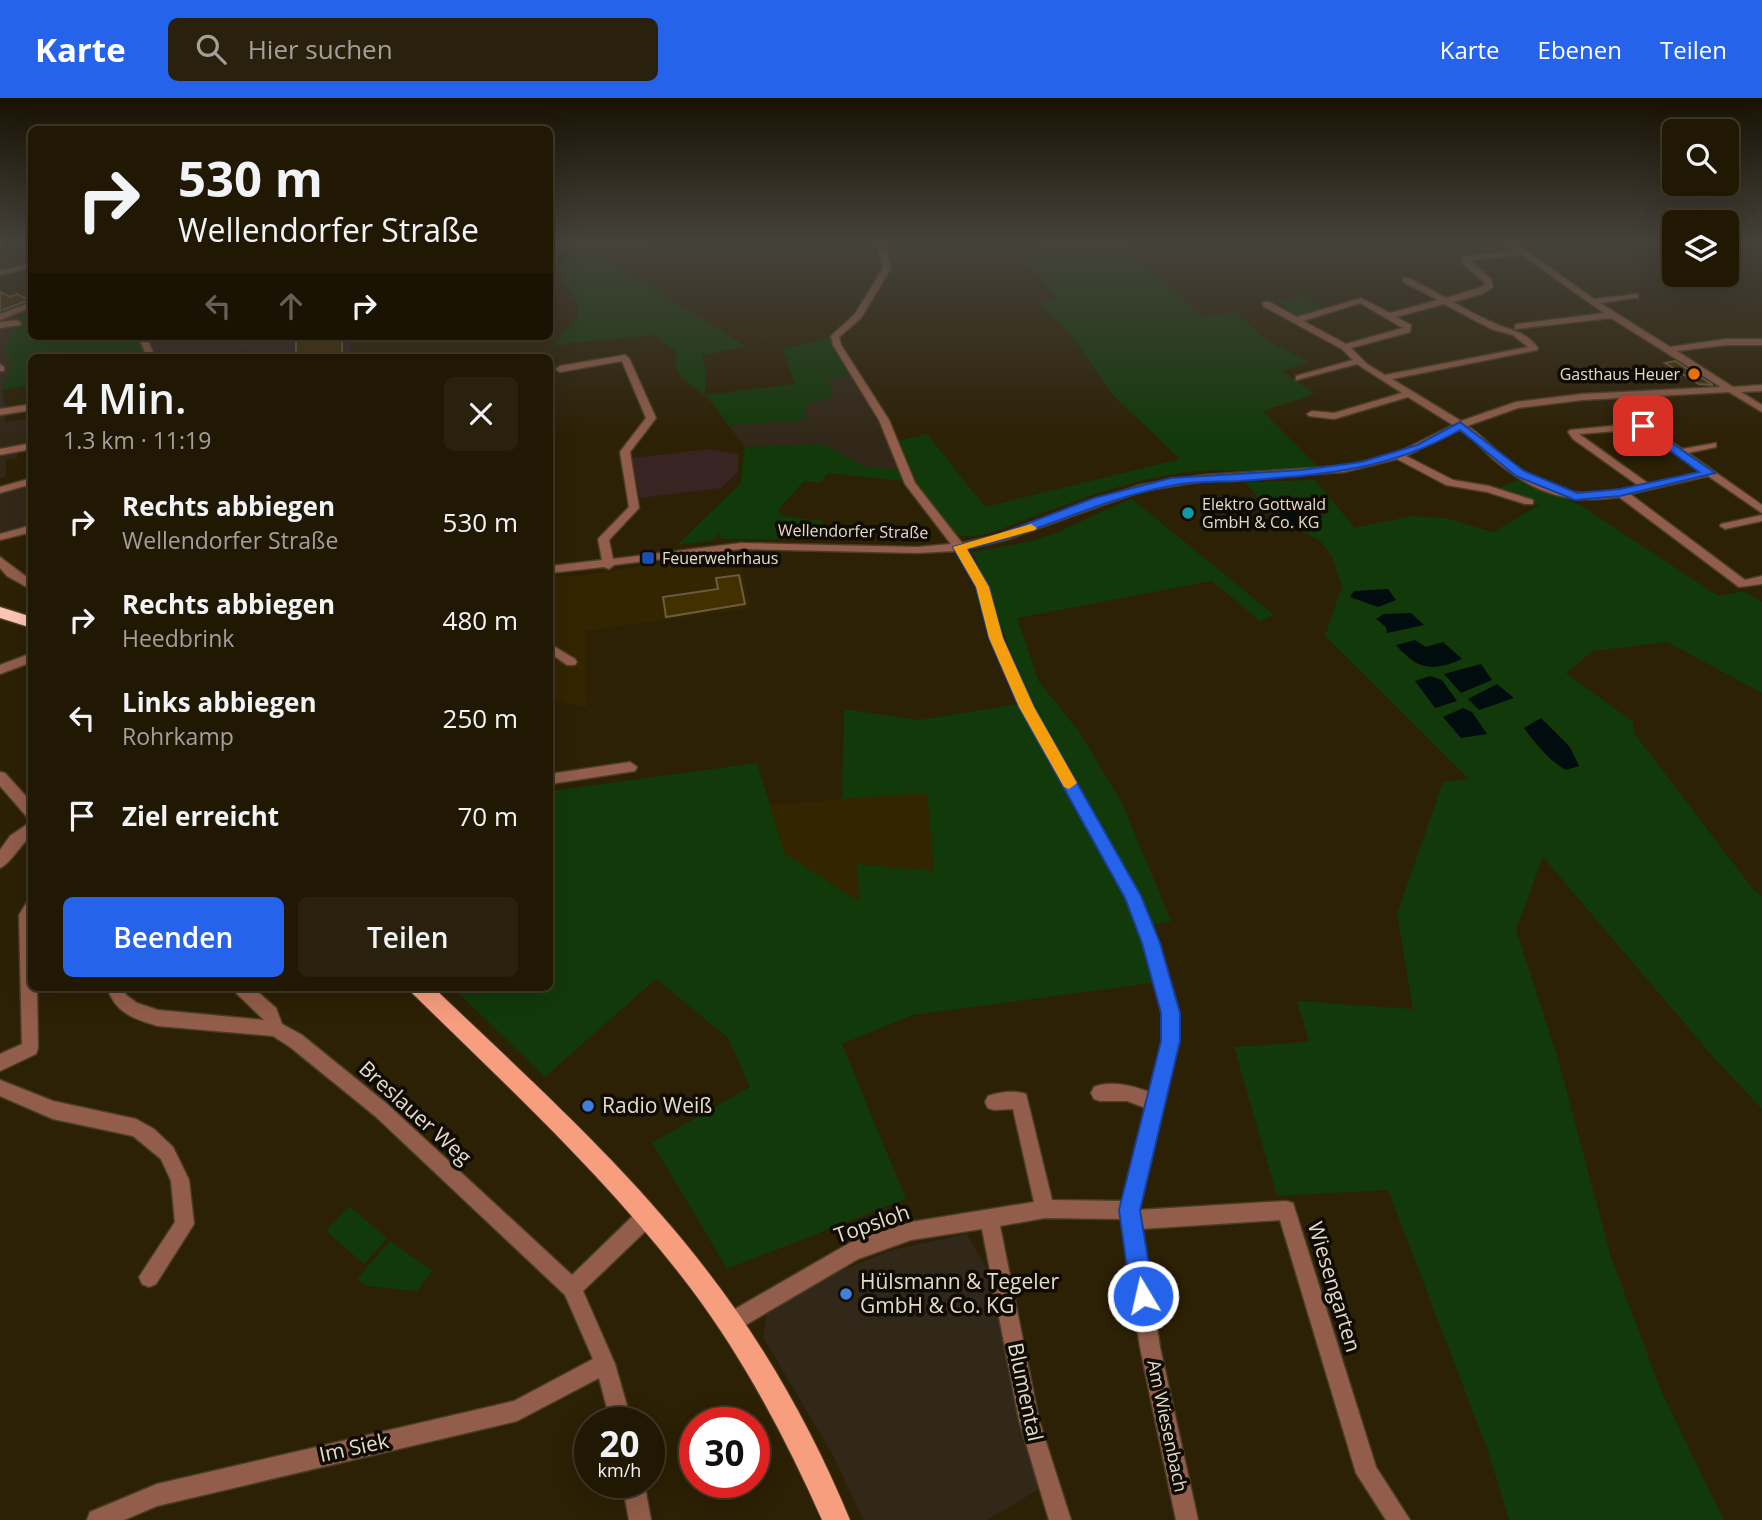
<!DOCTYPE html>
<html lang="de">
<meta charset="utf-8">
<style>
body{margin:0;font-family:"Open Sans",sans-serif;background:#29210e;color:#f1f3f6;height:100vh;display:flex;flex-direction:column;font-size:26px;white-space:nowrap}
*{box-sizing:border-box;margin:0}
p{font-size:23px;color:#a2a09a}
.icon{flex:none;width:38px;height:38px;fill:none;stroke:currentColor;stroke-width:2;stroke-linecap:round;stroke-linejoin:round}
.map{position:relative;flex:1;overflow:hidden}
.sheet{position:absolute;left:28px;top:256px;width:525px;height:637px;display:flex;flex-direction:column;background:#211804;border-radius:10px;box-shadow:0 7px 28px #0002,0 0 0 2px #3e3726}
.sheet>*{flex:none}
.top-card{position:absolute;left:28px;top:28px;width:525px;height:214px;border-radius:10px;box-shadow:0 7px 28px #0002,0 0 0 2px #3e3726;background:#211804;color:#f1f3f6;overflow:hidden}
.buttons{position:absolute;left:1662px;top:21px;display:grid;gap:14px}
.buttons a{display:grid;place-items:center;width:77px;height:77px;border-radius:10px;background:#211804;box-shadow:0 7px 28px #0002,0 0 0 2px #3e3726;font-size:35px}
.speed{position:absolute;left:574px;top:1309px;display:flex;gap:14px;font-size:35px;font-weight:700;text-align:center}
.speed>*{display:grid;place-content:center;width:91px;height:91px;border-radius:50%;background:#211804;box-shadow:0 7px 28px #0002,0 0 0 2px #3e3726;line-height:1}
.speed small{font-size:18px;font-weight:400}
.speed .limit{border:10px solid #d22;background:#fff;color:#111}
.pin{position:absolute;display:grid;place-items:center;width:60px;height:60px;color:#fff;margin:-30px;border-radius:14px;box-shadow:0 4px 10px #0006}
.me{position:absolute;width:77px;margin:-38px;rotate:351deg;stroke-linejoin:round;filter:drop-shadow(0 0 5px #0008)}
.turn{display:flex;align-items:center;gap:24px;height:147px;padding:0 35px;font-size:32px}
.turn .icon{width:91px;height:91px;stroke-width:2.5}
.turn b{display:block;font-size:49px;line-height:60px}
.lanes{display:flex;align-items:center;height:66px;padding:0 35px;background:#0003;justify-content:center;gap:35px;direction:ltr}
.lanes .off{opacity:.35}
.round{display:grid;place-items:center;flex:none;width:74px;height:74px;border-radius:10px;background:#29210e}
.overview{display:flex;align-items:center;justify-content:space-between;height:119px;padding:0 35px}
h1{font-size:42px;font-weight:600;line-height:52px}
.action{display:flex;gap:14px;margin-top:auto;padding:14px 35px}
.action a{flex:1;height:80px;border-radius:10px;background:#2563eb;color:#fff;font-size:28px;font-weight:600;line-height:80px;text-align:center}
.action a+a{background:#29210e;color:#f1f3f6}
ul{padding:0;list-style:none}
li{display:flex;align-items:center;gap:21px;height:98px;padding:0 35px}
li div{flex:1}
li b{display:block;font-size:26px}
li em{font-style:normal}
header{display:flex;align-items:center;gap:42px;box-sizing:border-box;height:98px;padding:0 35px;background:#2563eb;color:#fff}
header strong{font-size:33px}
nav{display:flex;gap:38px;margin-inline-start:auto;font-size:24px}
.search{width:490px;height:63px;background:#29210e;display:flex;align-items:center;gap:18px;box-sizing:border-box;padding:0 24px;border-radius:10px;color:#a2a09a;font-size:26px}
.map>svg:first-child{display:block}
.commercial{fill:#322819}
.built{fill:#342501}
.education{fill:#372423}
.green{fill:#12390a}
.water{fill:#010c0e}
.building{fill:#423000;stroke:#6b5d41;stroke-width:2}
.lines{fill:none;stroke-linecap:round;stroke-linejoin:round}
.minor-casing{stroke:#493e25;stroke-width:3}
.major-casing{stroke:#493e25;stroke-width:2}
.highway-casing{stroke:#493e25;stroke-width:3}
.minor{fill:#925d4a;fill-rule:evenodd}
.major{fill:#f69e7e;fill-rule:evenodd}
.highway{fill:#fdc7b4;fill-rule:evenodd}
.route{fill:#2563eb;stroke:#184099;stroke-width:2}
.slow{fill:#f59e0b}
.food-dot{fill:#e8710a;stroke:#100b03;stroke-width:2.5}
.culture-dot{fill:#0f9aa8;stroke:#100b03;stroke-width:2.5}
.transit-dot{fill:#1a4fb4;stroke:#100b03;stroke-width:2.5}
.shop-dot{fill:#3f7fe0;stroke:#100b03;stroke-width:2.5}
.labels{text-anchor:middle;stroke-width:7;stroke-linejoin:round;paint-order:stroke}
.far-poi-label{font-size:16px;fill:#e3dbcc;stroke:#100b03;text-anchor:start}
.far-street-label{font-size:16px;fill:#e3dbcc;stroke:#100b03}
.street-label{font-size:18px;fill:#e3dbcc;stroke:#100b03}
.near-poi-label{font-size:21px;fill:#e3dbcc;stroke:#100b03;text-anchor:start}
.near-street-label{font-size:21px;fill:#e3dbcc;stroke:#100b03}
</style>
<header>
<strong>Karte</strong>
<div class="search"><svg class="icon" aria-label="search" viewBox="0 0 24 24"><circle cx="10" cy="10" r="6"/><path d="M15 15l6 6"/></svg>Hier suchen</div>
<nav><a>Karte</a><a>Ebenen</a><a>Teilen</a></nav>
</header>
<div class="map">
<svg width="1762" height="1422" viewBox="0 0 1762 1422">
<rect width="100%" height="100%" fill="#2c2005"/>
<g class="commercial">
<polygon points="21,147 23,159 31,160 31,165 0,173 0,152"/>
<polygon points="31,209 31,213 21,215 12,267 2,292 6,310 0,311 0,221"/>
<polygon points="852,275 873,309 902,372 866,369 823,346 745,349 728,327 806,322 805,307 830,300 826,282"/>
<polygon points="5,315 5,324 31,320 31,348 19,351 17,360 6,362 6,378 0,380 0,316"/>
<polygon points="31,386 31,427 0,436 0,394"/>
<polygon points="967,1136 994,1184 1041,1390 987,1422 864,1422 830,1352 763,1239 767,1216 825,1179 892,1152"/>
</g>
<g class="built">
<polygon points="739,454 751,510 585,533 587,609 550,603 550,479 578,478"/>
<polygon points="927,694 934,773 858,766 861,805 785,756 770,707"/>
</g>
<g class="education">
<polygon points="147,238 352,238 350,255 323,259 246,259 246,253 201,259 155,259"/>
<polygon points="709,351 738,356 738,374 721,390 640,400 632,360"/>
</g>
<g class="green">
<path d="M1038 144H1125C1139 172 1180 192 1201 219L1235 214 1266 242 1309 264 1282 273 1315 296 1263 313 1317 368C1279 376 1237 371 1199 373 1138 378 1082 401 1024 422 1006 429 970 446 952 434 929 420 910 367 899 343L927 336 985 409 1180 361 1115 299 1071 237 1040 205 1057 199 1014 154 1043 148Z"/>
<path d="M565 149 589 150 747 249 702 257 706 270 705 297 795 286 782 251 831 239 852 275 827 282 834 295 830 300 805 307 806 322 728 327C721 317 713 304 704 297 687 283 672 279 676 254L655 237 553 247 578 218V206L555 169 564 168Z"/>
<polygon points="1302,196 1326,211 1296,219 1280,212 1285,208 1277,203"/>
<polygon points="31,213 32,238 137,238 146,259 32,259 31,287 2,292 12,267 5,252 21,215"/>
<polygon points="823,346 866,369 902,372 903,383 828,375 820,385 804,383 778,412 783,418 823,423 822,442 722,441 719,435 715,442 677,447 740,386 745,349"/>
<polygon points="1522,381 1582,408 1718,498 1744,493 1762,504 1762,595 1667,544 1593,553 1566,575 1633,624 1634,635 1753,791 1762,798 1762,1011 1714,960 1543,759 1516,832 1558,961 1611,1159 1662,1295 1724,1422 1509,1422 1488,1353 1388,1092 1277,1098 1234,949 1309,944 1297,903 1413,911 1397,816 1443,684 1469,681 1325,538 1342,488 1332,459 1320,443 1275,420 1245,384 1315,382 1355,430 1411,418 1445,420 1493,434 1539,407 1498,390"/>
<path d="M1132 401 1274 517 1260 523 1212 483 1017 520 1039 584 1078 632 1123 707 1171 823 1139 830 1152 885 913 917 842 946 906 1101 727 1171 652 1045 750 989 728 940 656 881 545 979 452 889H550V693L757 665 785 756 860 804 857 766 934 773 927 695 842 701 844 611 919 622 1030 604 973 454C1003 449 1035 444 1063 432 1086 421 1108 410 1132 401Z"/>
<polygon points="349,1108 387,1140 364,1166 326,1133"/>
<polygon points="390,1143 432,1173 417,1193 367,1188 357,1181"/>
</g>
<g class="water">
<polygon points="1287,413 1311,419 1311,431 1303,433 1277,415"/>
<polygon points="1388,491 1396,502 1378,509 1350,499 1354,493"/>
<polygon points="1411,515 1424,527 1387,535 1386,529 1376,521 1384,516"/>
<path d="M1415 542 1426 549 1443 544 1462 561C1432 574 1418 572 1396 547Z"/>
<polygon points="1481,566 1492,582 1461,595 1444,576"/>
<polygon points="1430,578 1442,582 1457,603 1435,610 1415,583"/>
<polygon points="1497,586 1514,600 1479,612 1468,601"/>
<polygon points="1463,610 1472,614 1487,636 1461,640 1443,619"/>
<path d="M1541 620 1570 649 1579 668 1566 672C1548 662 1537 647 1524 630Z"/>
</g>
<g class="building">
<polygon points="0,194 10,199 17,196 29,202 0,213"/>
<polygon points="311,238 342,238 342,255 296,259 296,240"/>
<polygon points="1675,263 1713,287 1699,286 1665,265"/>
<polygon points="739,477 745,506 666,519 663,499 718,491 716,480"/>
</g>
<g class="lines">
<g class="minor-casing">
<g id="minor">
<polygon points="610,144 651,144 647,146 550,151 550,147"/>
<path d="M876 144H884L891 170 861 220 839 239 841 247 889 322 915 385 962 445 998 437 1140 387 1204 377 1344 368 1395 356 1453 327 1408 299 1334 321 1309 318 1307 316 1312 313 1334 315 1402 295 1357 266 1296 282V278L1353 262 1342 251 1263 208V204H1269L1297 219 1361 200 1390 215 1438 202 1403 184V180H1409L1446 200 1485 188 1484 184 1462 165V160L1466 158 1517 153 1506 144H1514L1594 201 1638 196V200H1635L1600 205 1670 249 1726 241H1762V247H1726L1677 253 1733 289 1762 287V293L1741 294 1762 307V314L1729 294 1582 302 1518 310 1467 328C1480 335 1488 346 1500 356 1549 398 1578 401 1639 388L1573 341 1568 334 1570 332 1643 325 1682 351 1716 345V349L1688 355 1762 407V415L1708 378 1630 396 1745 482 1762 478V486L1739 489 1619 399C1567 407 1533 395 1492 360 1481 350 1473 339 1460 331L1406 358 1453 382 1489 388 1533 402V406H1525L1487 394 1446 387 1397 361 1344 374 1204 383 1142 393 1005 442 966 451 989 489 1002 540 1032 609 1140 798 1159 845 1178 915 1179 943 1138 1112 1286 1103 1293 1105 1376 1369 1410 1422H1386L1356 1375 1280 1122 1141 1131 1160 1249 1198 1422H1176L1140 1249 1121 1121 1045 1120 1000 1128 1039 1322 1071 1422H1049L1019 1322 982 1131 911 1142 858 1161 737 1232 730 1235 723 1232 720 1225 723 1218 853 1143 911 1124 1034 1104 1013 1011 994 1012 988 1010 985 1004 988 998C999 994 1015 992 1026 996L1052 1102 1122 1103 1146 1010 1127 1003H1100L1094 1001 1091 995 1094 989C1112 982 1132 988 1150 994L1163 943 1162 915 1143 845 1126 800 1020 609 990 540 977 489 956 453 917 455 741 451 614 467 609 471 604 469 550 475V468L602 462 598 441 629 409 620 354 646 320 622 263 560 274 556 271 560 268 625 257 629 260 656 320 630 354 639 410 609 442 613 461 741 445 917 449 951 446 905 386 879 322 833 247 831 238 855 216 883 170ZM1522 157 1604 215 1518 226 1515 227V231L1611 220 1721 289 1582 296 1516 304 1461 323 1392 281 1537 252 1538 250C1526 233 1511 233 1494 225 1480 219 1466 211 1453 204L1482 196 1493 189 1491 181 1469 162ZM1360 205 1403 230 1346 246 1303 223ZM1444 206 1491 231 1513 237 1528 249 1385 277 1367 266 1351 250 1410 234 1411 227 1396 219ZM1641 331 1701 374 1649 386 1579 336Z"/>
<polygon points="32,165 32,169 0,177 0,173"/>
<polygon points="32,204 32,209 0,222 0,216"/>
<polygon points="17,222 21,225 20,227 0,230 0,224"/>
<polygon points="138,238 146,238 155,259 147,259"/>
<polygon points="0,266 4,269 4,273 0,273"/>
<polygon points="32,306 32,312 0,317 0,311"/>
<polygon points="32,345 32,351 0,357 0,351"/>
<polygon points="32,380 32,386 0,395 0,389"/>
<polygon points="1762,417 1762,423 1725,431 1720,428 1721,426"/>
<polygon points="32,427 32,434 0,442 0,436"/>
<polygon points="0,459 32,483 32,492 7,478 0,470"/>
<polygon points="550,546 575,561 577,564 575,567 567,567 550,555"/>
<polygon points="32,555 32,564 0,576 0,567"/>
<polygon points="630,664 637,669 635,673 550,686 550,676"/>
<polygon points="0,674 5,675 32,705 32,720 27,719 0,688"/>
<path d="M32 723V737C20 747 11 765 0 770V752L10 738Z"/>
<polygon points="32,803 32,889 37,889 38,950 36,956 0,973 0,956 22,946 19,817 27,804"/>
<path d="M107 889H123L126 897 137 905 158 912 264 922 235 894 233 889H252L276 910 282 926 302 937 387 1006 572 1177 640 1111 647 1109 654 1111 656 1118 654 1125 583 1193 615 1266 632 1325H611L599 1280 517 1323 157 1408 124 1422H87L90 1414 157 1386 514 1303 593 1261 565 1197 375 1018 290 949 273 938 158 928C134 921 115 915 107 889Z"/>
<polygon points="0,982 53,1003 136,1021 154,1031 173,1049 189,1082 194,1126 156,1186 149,1189 142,1186 139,1179 175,1124 171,1083 161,1061 133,1038 53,1021 0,998"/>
<polygon points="622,1384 644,1384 651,1422 629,1422"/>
</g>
</g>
<g class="major-casing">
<g id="major">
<polygon points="0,144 18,144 0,149"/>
<path d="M409 889H433C528 980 628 1069 708 1174 766 1249 814 1335 850 1422H822C786 1341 745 1263 692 1192 610 1083 509 990 412 895Z"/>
</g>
</g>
<g class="highway-casing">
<polygon id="highway" points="0,509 32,519 32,530 0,520"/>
</g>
<use href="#minor" class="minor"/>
<use href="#major" class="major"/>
<use href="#highway" class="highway"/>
</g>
<linearGradient id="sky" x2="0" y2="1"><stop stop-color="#181203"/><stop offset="0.42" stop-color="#45423b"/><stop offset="1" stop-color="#45423b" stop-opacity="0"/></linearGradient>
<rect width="1762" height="343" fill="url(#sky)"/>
<path class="route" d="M1460 324 1524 373 1577 395 1620 391 1699 374 1639 330 1637 328 1643 325 1715 375 1620 398 1575 402 1516 378 1460 332C1388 373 1319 377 1239 383 1217 384 1192 383 1170 388 1100 401 1036 436 967 451L989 489 1003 540 1034 609 1141 798 1160 845 1180 915V943L1140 1112 1154 1198 1150 1206 1143 1209 1135 1206 1131 1198 1119 1112 1161 943V915L1142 845 1125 800 1019 609 989 540 976 489 953 449 997 437 1094 400 1171 380 1301 372 1361 364 1417 347Z"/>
<polygon class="slow" points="1031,426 1037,430 1035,432 967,451 989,489 1003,540 1034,609 1077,685 1069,691 1064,689 1019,609 989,540 976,489 953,449"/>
<circle class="food-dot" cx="1694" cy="276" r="7"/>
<circle class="culture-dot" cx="1188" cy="415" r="7"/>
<rect class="transit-dot" x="641" y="453" width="14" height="14" rx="3.5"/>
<g class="shop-dot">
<circle cx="588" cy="1008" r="7"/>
<circle cx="846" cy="1196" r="7"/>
</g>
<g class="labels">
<g class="far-poi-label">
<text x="1680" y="282" text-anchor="end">Gasthaus Heuer</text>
<text x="1202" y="412">Elektro Gottwald<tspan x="1202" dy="18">GmbH &amp; Co. KG</tspan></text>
<text x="662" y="466">Feuerwehrhaus</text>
</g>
<g class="far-street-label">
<text transform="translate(853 433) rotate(1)" y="6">Wellendorfer Straße</text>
</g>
<g class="street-label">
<text transform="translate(1167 1328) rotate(78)" y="6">Am Wiesenbach</text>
</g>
<g class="near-poi-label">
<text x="602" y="1015">Radio Weiß</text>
<text x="860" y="1191">Hülsmann &amp; Tegeler<tspan x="860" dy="24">GmbH &amp; Co. KG</tspan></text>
</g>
<g class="near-street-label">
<text transform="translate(415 1015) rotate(42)" y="7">Breslauer Weg</text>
<text transform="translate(872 1126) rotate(-19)" y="7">Topsloh</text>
<text transform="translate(1334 1189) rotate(73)" y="7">Wiesengarten</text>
<text transform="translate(1025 1294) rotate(78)" y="7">Blumental</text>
<text transform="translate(354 1350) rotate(-12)" y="7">Im Siek</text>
</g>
</g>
</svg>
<div class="buttons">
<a><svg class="icon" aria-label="search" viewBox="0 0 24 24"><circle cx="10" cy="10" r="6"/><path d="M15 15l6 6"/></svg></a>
<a><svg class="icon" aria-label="layers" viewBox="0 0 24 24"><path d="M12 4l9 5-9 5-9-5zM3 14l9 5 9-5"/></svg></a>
</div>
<div class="speed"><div>20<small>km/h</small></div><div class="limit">30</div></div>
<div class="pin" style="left:1643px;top:328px;background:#d93025"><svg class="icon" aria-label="arrive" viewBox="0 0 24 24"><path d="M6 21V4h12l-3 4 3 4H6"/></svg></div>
<svg class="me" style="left:1143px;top:1198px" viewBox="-20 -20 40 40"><circle r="17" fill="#2563eb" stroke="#fff" stroke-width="3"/><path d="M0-11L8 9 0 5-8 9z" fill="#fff"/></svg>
<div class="top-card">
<div class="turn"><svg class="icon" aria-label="right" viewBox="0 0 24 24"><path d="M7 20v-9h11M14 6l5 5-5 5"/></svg><div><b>530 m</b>Wellendorfer Straße</div></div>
<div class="lanes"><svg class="icon off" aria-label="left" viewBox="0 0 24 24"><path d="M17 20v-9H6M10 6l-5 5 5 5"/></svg><svg class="icon off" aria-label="ahead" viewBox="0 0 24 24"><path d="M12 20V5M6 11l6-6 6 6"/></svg><svg class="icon" aria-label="right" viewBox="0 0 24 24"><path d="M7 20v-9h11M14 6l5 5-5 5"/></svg></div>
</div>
<section class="sheet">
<div class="overview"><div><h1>4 Min.</h1><p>1.3 km · 11:19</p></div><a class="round"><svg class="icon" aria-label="close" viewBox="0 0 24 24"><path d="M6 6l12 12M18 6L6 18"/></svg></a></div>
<ul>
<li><svg class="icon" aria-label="right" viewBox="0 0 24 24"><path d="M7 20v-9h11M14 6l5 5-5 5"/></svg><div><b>Rechts abbiegen</b><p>Wellendorfer Straße</p></div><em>530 m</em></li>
<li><svg class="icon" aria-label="right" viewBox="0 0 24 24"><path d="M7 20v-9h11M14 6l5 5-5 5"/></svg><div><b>Rechts abbiegen</b><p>Heedbrink</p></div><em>480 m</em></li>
<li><svg class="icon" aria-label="left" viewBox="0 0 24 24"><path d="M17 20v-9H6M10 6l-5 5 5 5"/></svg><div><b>Links abbiegen</b><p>Rohrkamp</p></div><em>250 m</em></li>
<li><svg class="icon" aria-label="arrive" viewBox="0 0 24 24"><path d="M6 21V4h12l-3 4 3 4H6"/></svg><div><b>Ziel erreicht</b></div><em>70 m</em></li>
</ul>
<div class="action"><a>Beenden</a><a>Teilen</a></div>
</section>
</div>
